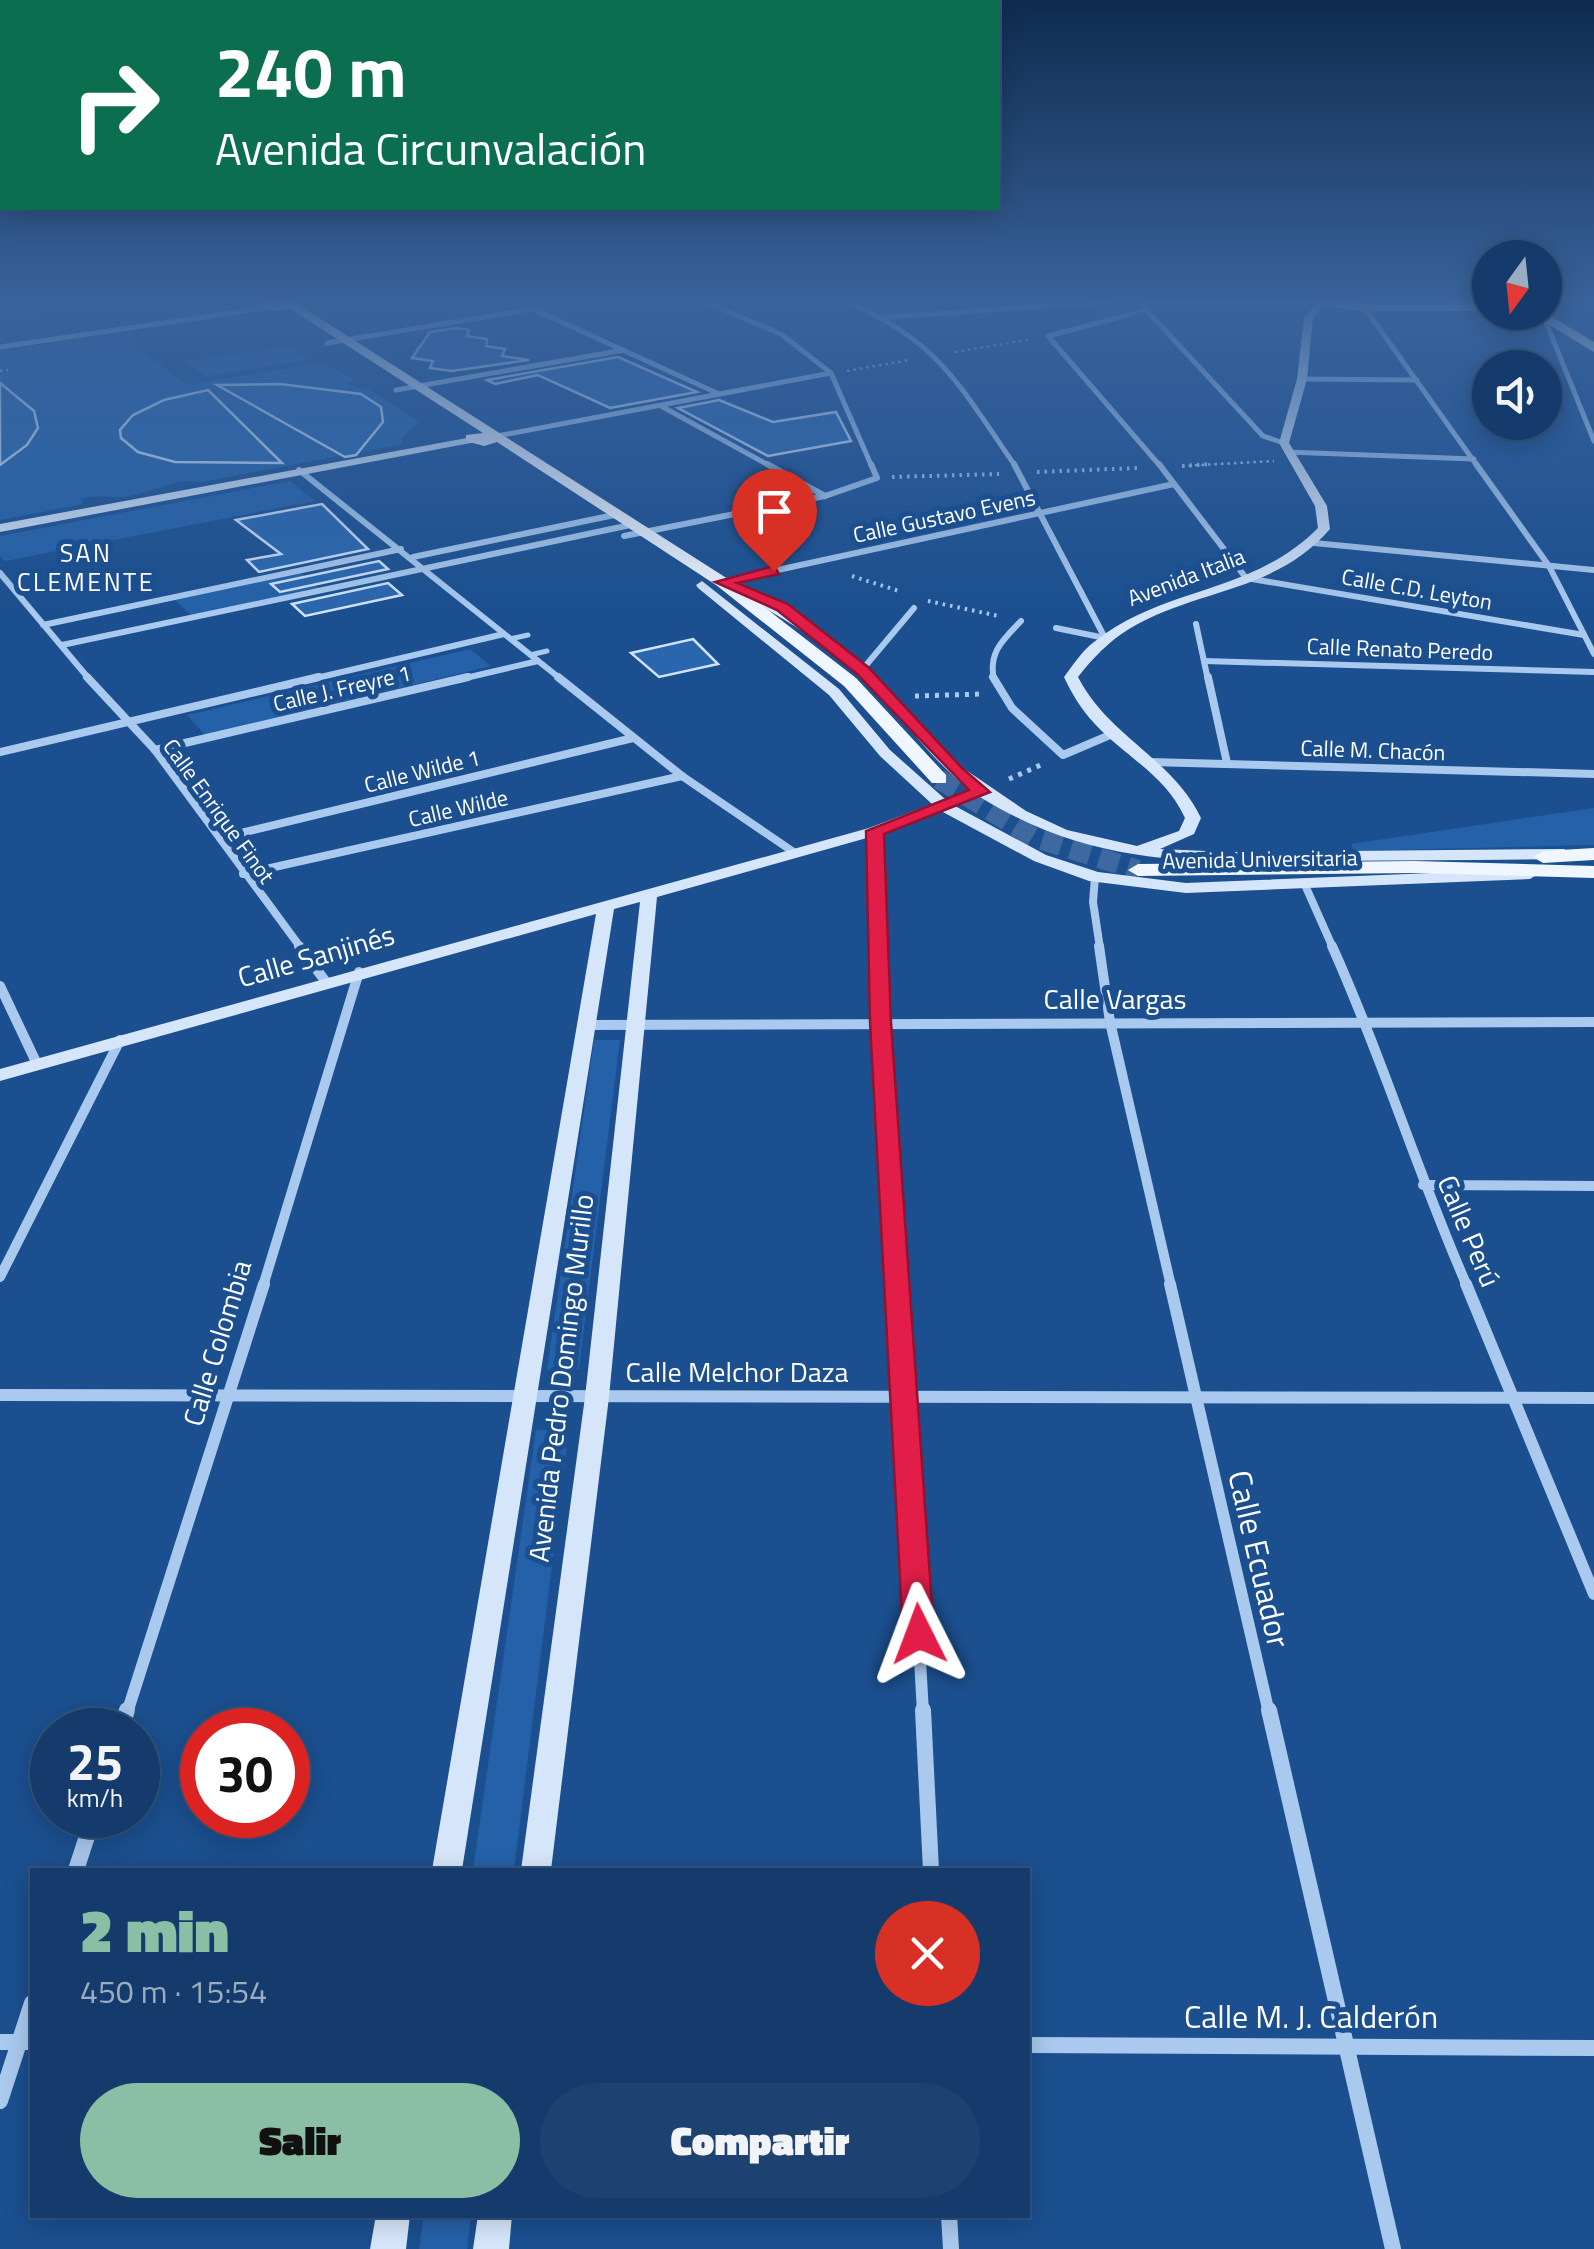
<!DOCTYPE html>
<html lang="es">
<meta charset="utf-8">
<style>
body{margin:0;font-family:"Titillium Web",sans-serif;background:#1d4271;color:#f1f3f6;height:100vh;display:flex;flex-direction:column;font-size:38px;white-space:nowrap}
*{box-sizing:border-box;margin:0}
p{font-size:32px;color:#9dadc1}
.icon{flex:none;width:55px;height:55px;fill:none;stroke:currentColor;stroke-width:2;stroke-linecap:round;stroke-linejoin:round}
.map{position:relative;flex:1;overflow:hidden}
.panel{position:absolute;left:30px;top:1868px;width:1000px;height:350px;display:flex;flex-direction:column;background:#143b6b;border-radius:0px;box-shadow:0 5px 25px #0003,0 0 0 2px #33557e}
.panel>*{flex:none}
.banner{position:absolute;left:0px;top:0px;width:1000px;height:210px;box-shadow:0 5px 25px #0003,0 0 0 2px #33557e;background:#0b6e4f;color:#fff;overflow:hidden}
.needle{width:65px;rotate:195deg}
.buttons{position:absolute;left:1472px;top:240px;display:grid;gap:20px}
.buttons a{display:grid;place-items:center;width:90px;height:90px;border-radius:50%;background:#143b6b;box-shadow:0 5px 25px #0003,0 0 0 2px #33557e;font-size:50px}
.speed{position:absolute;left:30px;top:1708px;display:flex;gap:20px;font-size:50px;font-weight:700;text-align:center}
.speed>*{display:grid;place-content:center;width:130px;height:130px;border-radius:50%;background:#143b6b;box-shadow:0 5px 25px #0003,0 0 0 2px #33557e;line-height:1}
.speed small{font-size:25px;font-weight:400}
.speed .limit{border:15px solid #d22;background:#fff;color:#111}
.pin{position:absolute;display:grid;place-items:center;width:85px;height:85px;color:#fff;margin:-102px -42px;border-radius:50% 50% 50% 0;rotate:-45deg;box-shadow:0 0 10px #0007}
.pin .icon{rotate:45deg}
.me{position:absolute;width:110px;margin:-55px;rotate:357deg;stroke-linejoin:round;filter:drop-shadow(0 0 8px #0008)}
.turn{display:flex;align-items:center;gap:35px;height:210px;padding:0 50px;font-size:45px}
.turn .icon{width:130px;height:130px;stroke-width:2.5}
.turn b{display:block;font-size:70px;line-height:85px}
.round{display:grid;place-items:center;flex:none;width:105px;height:105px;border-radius:52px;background:#1d4271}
.summary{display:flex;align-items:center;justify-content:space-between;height:170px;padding:0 50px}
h1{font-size:60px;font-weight:800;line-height:75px;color:#8abfa5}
.cta{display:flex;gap:20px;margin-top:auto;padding:20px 50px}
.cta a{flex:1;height:115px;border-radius:60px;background:#8abfa5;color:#111;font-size:40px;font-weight:800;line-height:115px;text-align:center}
.cta a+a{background:#1d4271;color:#f1f3f6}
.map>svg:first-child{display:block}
.green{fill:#2461a8}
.building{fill:#2a66ad;stroke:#cfe3fa;stroke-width:2.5}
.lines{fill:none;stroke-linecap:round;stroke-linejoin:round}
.primary-tunnel{stroke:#3d69a0;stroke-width:20;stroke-dasharray:20 10;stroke-linecap:butt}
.path-far2{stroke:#a9c9ee;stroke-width:2.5;stroke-dasharray:2.5 4;stroke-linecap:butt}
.path-far1{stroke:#a9c9ee;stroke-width:4;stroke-dasharray:2.5 5;stroke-linecap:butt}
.path{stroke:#a9c9ee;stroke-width:5;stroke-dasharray:4 6;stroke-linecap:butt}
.lane{stroke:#a9c9ee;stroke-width:5}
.street-far5{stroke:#a9c9ee;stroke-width:5}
.street-far4{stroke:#a9c9ee;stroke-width:6}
.street-far3{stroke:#a9c9ee;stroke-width:8}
.street-far2{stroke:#a9c9ee;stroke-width:10}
.street-far1{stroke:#a9c9ee;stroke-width:12}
.street{stroke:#a9c9ee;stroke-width:16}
.secondary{fill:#d6e6fa;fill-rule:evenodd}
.primary{fill:#f0f6ff;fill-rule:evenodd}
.highway{fill:#fff;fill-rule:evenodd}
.route{fill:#e11d48;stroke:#92132f;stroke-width:2.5}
.labels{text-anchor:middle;stroke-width:10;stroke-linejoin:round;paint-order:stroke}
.far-street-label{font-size:22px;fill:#fff;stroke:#1b4f8f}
.far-neighbourhood-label{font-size:25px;letter-spacing:2.5px;fill:#fff;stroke:#1b4f8f}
.street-label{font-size:28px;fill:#fff;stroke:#1b4f8f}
.near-street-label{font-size:32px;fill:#fff;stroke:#1b4f8f}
</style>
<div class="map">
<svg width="1594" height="2249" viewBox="0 0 1594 2249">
<rect width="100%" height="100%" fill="#1b4f8f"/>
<g class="green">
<polygon points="0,297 136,297 0,321"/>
<path d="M118 334 187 385 322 363 354 379 346 384 372 391 419 422 401 439 403 444 201 482C172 477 150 495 121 497 105 498 96 494 80 499L83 504 0 520V351Z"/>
<polygon points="288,346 308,360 205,376 186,362"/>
<polygon points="290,481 315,501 5,561 0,556 0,536"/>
<polygon points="301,573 319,588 191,615 175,600"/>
<polygon points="470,649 491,666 205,735 187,715"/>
<polygon points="1594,808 1594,845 1354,851 1351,844"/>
<polygon points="594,1040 620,1040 579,1369 547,1370"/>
<polygon points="569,1429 514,1870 473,1870 536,1430"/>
<polygon points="424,2215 471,2215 467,2249 419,2249"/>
</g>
<g class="building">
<polygon points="457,328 469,330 467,336 487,339 486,346 505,349 502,356 529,360 452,371 430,368 433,361 412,358 430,332"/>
<polygon points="618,357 697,392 610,408 538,375 495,384 487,380"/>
<polygon points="0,383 34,411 38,428 27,445 0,465"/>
<polygon points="280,384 361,394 381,407 383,422 356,455 345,457 217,385"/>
<polygon points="208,390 282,463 175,462 138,452 121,438 120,430 133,415 164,400"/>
<polygon points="719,400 773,422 836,412 851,441 768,456 678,408"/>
<polygon points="322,504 368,549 259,572 247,560 281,554 236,520"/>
<polygon points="379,561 388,569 280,592 271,584"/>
<polygon points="388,583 402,595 305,616 292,604"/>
<polygon points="693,639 718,664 659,677 631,653"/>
</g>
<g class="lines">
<polyline class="primary-tunnel" points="939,779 1033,837 1138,870"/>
<g class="path-far2">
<polyline points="955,352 1032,339"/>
<polyline points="0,371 8,370"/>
<polyline points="847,371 909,360"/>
<polyline points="1182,466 1274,461"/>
</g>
<g class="path-far1">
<polyline points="1182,466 1211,464"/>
<polyline points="1037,472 1139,468"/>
<polyline points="892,477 999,474"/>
<polyline points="852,576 902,592"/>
<polyline points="928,601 999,616"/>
</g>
<g class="path">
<polyline points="915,696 982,694"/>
<polyline points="1009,779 1043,764"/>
</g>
<g class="lane">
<polyline points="510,639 528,635"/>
<polyline points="530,655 547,651"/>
</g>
<g class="street-far5">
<polyline points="507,297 719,394"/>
<polyline points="693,297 781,334 831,373 872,467"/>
<path d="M836 297C938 338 956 381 1016 467"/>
<polyline points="1549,297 1557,306"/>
<polyline points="292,300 314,297"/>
<polyline points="1364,307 1478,467"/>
<polyline points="1147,310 1048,336 1161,467"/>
<polyline points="886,317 1118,301"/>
<polyline points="1546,322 1594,441"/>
<polyline points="327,343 533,309"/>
<polyline points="0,347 264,308"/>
<polyline points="1302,379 1417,380"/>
<polyline points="396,390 624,350"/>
<polyline points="661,406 772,467"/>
<polyline points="497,436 831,373"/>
<polyline points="1284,443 1263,436 1139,302 1322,302"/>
<polyline points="1287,452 1474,459"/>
</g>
<g class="street-far4">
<polyline points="767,464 825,496"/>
<polyline points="1014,464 1105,638"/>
<polyline points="1159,464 1246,578 1584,635"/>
<polyline points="1476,464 1549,566 1594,654"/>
<polyline points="299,470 562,680"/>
<polyline points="624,536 825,496 877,478 871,464"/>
<polyline points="1314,543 1594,570"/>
<polyline points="413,557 619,514"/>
<polyline points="0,573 90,680"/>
<polyline points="722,582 1174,484"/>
<polyline points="1196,624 1208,680"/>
<polyline points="43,625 401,549"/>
<polyline points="1056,628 1105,638"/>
<polyline points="62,645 635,524"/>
<polyline points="1204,661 1594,672"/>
<polyline points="862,670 914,608"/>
<polyline points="308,680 504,634"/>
<polyline points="457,680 538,661"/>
<path d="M994 680C988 652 1003 640 1021 621"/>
</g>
<g class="street-far3">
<polyline points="87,677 155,750 301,948"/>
<polyline points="558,677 682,776 795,853"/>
<polyline points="993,677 1012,708 1063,755 1110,735"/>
<polyline points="1208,677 1227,763"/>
<polyline points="155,750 468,677"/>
<polyline points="0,752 319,677"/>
<polyline points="1150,762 1594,774"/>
<polyline points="875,831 878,948"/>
<polyline points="220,838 633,738"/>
<polyline points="243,874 682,776"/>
<polyline points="1095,877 1093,902 1100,948"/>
<polyline points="1305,885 1333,948"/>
</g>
<g class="street-far2">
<polyline points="299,946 326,982"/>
<polyline points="878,946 899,1286"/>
<polyline points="1099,946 1110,1022 1171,1286"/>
<path d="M1332 946C1382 1057 1418 1174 1467 1286"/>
<polyline points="0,986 37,1064"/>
<polyline points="586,1025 1594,1022"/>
<polyline points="1423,1185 1594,1186"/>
<polyline points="0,1277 120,1040"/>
<polyline points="263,1286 359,972"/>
</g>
<g class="street-far1">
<polyline points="899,1284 923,1713"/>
<polyline points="1170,1284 1269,1713"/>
<polyline points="1466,1284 1594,1594"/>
<polyline points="0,1395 1594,1398"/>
<polyline points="127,1713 264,1284"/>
</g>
<g class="street">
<polyline points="923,1710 931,1870"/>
<polyline points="1269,1710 1393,2249"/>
<polyline points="121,1730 127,1710"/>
<polyline points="76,1870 94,1815"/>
<polyline points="0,2042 32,2042"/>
<polyline points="1028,2045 1594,2048"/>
<polyline points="0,2101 32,2003"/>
<polyline points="949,2215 951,2249"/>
</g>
<g class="secondary">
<path d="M1319 300 1326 302 1313 318 1307 379 1289 443 1327 506 1330 529C1275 593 1197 588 1129 629 1108 642 1093 658 1078 677 1108 736 1173 759 1201 818L1194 834 1160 849 1229 852 1564 849 1572 854 1564 859C1488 860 1411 860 1335 861 1202 862 1098 870 980 797L955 806 1046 855 1098 872 1186 883 1530 869 1538 874 1530 879 1186 893 1089 881 1034 861 941 811 881 834 657 897 609 1397 551 1870H521L585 1397 640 902 614 909 462 1870H432L596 914 0 1081V1069L869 828 932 804 880 756 829 695 698 588 696 585 702 581 839 689 890 750 945 799 970 790C936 764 912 730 884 700 836 649 780 613 718 585V579H726L774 602 837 642 894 694 960 766 1026 811 1067 830 1137 846 1179 831 1185 818C1165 774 1125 757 1094 723 1081 709 1072 694 1064 677 1073 665 1082 651 1094 642 1164 586 1251 595 1318 528L1315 506 1279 443 1297 379 1304 318Z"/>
<polygon points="472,437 477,440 476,442 0,532 0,524"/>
<polygon points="376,2215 410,2215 406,2249 370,2249"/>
<polygon points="478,2215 512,2215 509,2249 473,2249"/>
</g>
<g class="primary">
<polygon points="275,297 299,301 299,305 728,579 856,678 946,775 946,783 932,783 844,686 716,585 497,442 484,446 466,441 466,435 483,433 289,308 276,311 253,305"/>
<polygon points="1594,848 1594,860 1543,863 1533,857 1543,851"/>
<polygon points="1414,861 1594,866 1594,878 1414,873 1138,876 1128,870 1138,864"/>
</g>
<g class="highway">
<polygon points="1319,297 1364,303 1490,303 1490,311 1364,311 1317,305"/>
<polygon points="1528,312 1544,312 1594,342 1594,352"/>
</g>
</g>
<linearGradient id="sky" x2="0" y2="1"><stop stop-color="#0f2b4f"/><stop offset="0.49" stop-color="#39639b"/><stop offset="1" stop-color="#39639b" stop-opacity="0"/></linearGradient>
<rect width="1594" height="612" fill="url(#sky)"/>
<polygon class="route" points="774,566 779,574 737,583 788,604 868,667 962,768 990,792 884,834 891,1022 934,1634 930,1642 919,1646 908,1642 903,1634 870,1022 866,831 969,790 857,674 777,610 715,582"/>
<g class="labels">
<g class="far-street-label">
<text transform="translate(944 516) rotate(-12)" y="8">Calle Gustavo Evens</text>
<text transform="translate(1186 577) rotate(-21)" y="8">Avenida Italia</text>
<text transform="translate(1417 589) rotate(10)" y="8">Calle C.D. Leyton</text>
<text transform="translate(1400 649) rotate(2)" y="8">Calle Renato Peredo</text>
<text transform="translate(342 688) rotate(-13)" y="8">Calle J. Freyre 1</text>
<text transform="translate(1373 750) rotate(2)" y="8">Calle M. Chacón</text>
<text transform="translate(422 771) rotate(-14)" y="8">Calle Wilde 1</text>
<text transform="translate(458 808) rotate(-13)" y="8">Calle Wilde</text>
<text transform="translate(219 811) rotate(54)" y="8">Calle Enrique Finot</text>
<text transform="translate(1260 859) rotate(-1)" y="8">Avenida Universitaria</text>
</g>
<g class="far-neighbourhood-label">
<text x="86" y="562">SAN<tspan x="86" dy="29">CLEMENTE</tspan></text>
</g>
<g class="street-label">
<text transform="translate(316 956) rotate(-16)" y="10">Calle Sanjinés</text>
<text x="1115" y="1009">Calle Vargas</text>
<text transform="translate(1469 1231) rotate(67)" y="10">Calle Perú</text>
<text transform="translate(217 1343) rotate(-73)" y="10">Calle Colombia</text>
<text x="737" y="1382">Calle Melchor Daza</text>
<text transform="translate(561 1378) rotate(-83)" y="10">Avenida Pedro Domingo Murillo</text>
</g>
<g class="near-street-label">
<text transform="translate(1259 1559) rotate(77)" y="11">Calle Ecuador</text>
<text x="1311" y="2028">Calle M. J. Calderón</text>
</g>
</g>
</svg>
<div class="buttons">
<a><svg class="needle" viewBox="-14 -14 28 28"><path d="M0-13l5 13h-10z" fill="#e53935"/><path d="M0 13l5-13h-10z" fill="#9dadc1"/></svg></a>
<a><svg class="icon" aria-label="sound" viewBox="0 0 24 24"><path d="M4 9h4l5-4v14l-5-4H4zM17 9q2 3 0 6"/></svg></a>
</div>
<div class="speed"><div>25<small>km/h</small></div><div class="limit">30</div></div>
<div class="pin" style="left:774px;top:571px;background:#d93025"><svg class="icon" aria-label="arrive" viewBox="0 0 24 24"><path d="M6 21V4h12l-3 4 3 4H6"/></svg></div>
<svg class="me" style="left:919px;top:1634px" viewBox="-20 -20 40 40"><path d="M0-17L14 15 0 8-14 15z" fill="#e11d48" stroke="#fff" stroke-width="4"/></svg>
<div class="banner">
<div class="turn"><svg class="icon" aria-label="right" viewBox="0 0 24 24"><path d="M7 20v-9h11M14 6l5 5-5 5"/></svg><div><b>240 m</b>Avenida Circunvalación</div></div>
</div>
<section class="panel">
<div class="summary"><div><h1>2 min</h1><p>450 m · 15:54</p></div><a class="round" style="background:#d93025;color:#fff"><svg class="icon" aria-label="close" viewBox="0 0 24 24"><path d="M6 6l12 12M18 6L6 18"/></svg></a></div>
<div class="cta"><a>Salir</a><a>Compartir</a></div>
</section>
</div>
